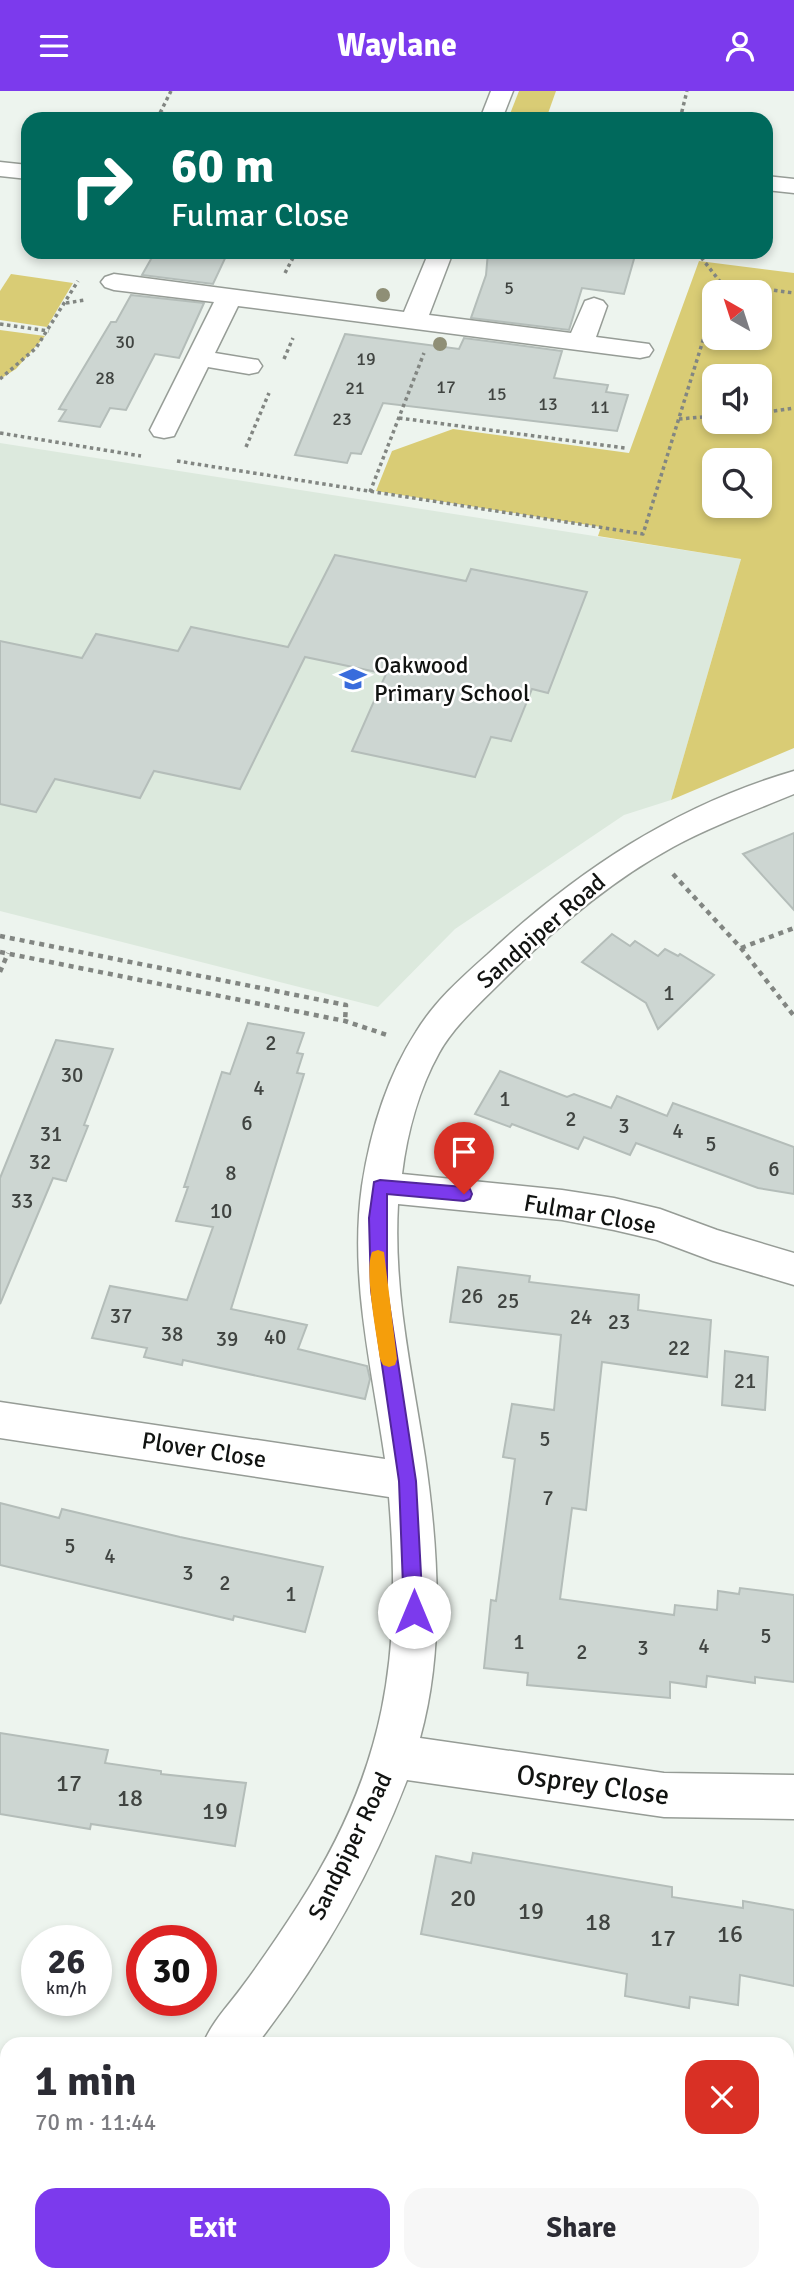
<!DOCTYPE html>
<meta charset="utf-8">
<style>
body{margin:0;font-family:Signika,sans-serif;background:#f7f7f7;color:#2b2b33;height:100vh;display:flex;flex-direction:column;font-size:26px;white-space:nowrap}
*{box-sizing:border-box;margin:0}
p{font-size:23px;color:#7c7c81}
.icon{flex:none;width:38px;height:38px;fill:none;stroke:currentColor;stroke-width:2;stroke-linecap:round;stroke-linejoin:round}
.map{position:relative;flex:1;overflow:hidden}
.sheet{position:absolute;left:0px;top:1946px;width:794px;height:245px;display:flex;flex-direction:column;background:#fff;border-radius:21px 21px 0 0;box-shadow:0 4px 10px #0003}
.sheet>*{flex:none}
.hud{position:absolute;left:21px;top:21px;width:752px;height:147px;border-radius:21px;box-shadow:0 4px 10px #0003;background:#00695c;color:#fff;overflow:hidden}
.needle{width:46px;rotate:321deg}
.tools{position:absolute;left:702px;top:189px;display:grid;gap:14px}
.tools a{display:grid;place-items:center;width:70px;height:70px;border-radius:14px;background:#fff;box-shadow:0 4px 10px #0003;font-size:35px}
.speed{position:absolute;left:21px;top:1834px;display:flex;gap:14px;font-size:35px;font-weight:700;text-align:center}
.speed>*{display:grid;place-content:center;width:91px;height:91px;border-radius:50%;background:#fff;box-shadow:0 4px 10px #0003;line-height:1}
.speed small{font-size:18px;font-weight:400}
.speed .limit{border:10px solid #d22;background:#fff;color:#111}
.pin{position:absolute;display:grid;place-items:center;width:60px;height:60px;color:#fff;margin:-72px -30px;border-radius:50% 50% 50% 0;rotate:-45deg;box-shadow:0 0 7px #0007}
.pin .icon{rotate:45deg}
.me{position:absolute;width:77px;margin:-38px;rotate:0deg;stroke-linejoin:round;filter:drop-shadow(0 0 5px #0008)}
.turn{display:flex;align-items:center;gap:24px;height:147px;padding:0 35px;font-size:32px}
.turn .icon{width:91px;height:91px;stroke-width:2.5}
.turn b{display:block;font-size:49px;line-height:60px}
.round{display:grid;place-items:center;flex:none;width:74px;height:74px;border-radius:21px;background:#f7f7f7}
.summary{display:flex;align-items:center;justify-content:space-between;height:119px;padding:0 35px}
h1{font-size:42px;font-weight:700;line-height:52px}
.action{display:flex;gap:14px;margin-top:auto;padding:14px 35px}
.action a{flex:1;height:80px;border-radius:21px;background:#7c3aed;color:#fff;font-size:28px;font-weight:700;line-height:80px;text-align:center}
.action a+a{background:#f7f7f7;color:#2b2b33}
header{display:flex;justify-content:space-between;align-items:center;height:91px;padding:0 35px;background:#7c3aed;color:#fff;font-size:32px;font-weight:700}
.map>svg:first-child{display:block}
.built{fill:#dce9dd}
.green{fill:#d9cc75;fill-rule:evenodd}
.building{fill:#cdd6d2;stroke:#b4bdb9;stroke-width:2}
.lines{fill:none;stroke-linecap:round;stroke-linejoin:round}
.minor-casing{stroke:#969c96;stroke-width:3}
.path-far1{stroke:#828682;stroke-width:3.5;stroke-dasharray:3.5 3.5;stroke-linecap:butt}
.path{stroke:#828682;stroke-width:4.5;stroke-dasharray:5 5;stroke-linecap:butt}
.minor{fill:#fff;fill-rule:evenodd}
.tree{fill:#8f8f76}
.route{fill:#7c3aed;stroke:#51269a;stroke-width:2}
.slow{fill:#f59e0b}
.labels{text-anchor:middle;stroke-width:5;stroke-linejoin:round;paint-order:stroke}
.far-number-label{font-size:18px;fill:#404441}
.number-label{font-size:21px;fill:#404441}
.poi-label{font-size:24px;fill:#111311;stroke:#fff;text-anchor:start}
.street-label{font-size:24px;fill:#111311;stroke:#fff}
.near-number-label{font-size:24px;fill:#404441}
.near-street-label{font-size:28px;fill:#111311;stroke:#fff}
</style>
<header><svg class="icon" aria-label="menu" viewBox="0 0 24 24"><path d="M4 6h16M4 12h16M4 18h16"/></svg>Waylane<svg class="icon" aria-label="person" viewBox="0 0 24 24"><circle cx="12" cy="8" r="4"/><path d="M4 21q1-7 8-7t8 7"/></svg></header>
<div class="map">
<svg width="794" height="2191" viewBox="0 0 794 2191">
<rect width="100%" height="100%" fill="#edf4ee"/>
<polygon class="built" points="0,352 741,468 671,709 624,724 455,838 378,916 0,820"/>
<g class="green">
<polygon points="519,0 556,0 546,28 508,28"/>
<path d="M699 170 794 182V657L671 709 741 468 598 445 601 436 376 400 392 360 453 338 629 362ZM760 201V247H714V201ZM760 285V331H714V285ZM760 369V415H714V369Z"/>
<polygon points="11,183 73,192 47,236 0,229 0,200"/>
<polygon points="0,239 45,245 16,278 0,288"/>
</g>
<g class="building">
<polygon points="155,161 228,161 213,193 142,184"/>
<polygon points="488,161 636,161 624,203 582,197 569,239 471,227 486,184"/>
<polygon points="131,204 204,212 179,267 155,263 126,319 110,317 100,336 59,330 66,319 59,318 111,231 116,231"/>
<polygon points="345,243 459,258 464,247 562,260 554,287 608,294 606,301 628,304 617,340 383,312 361,363 351,362 347,372 295,364"/>
<polygon points="335,464 466,490 471,478 587,501 548,602 532,598 511,650 491,646 475,686 352,660 386,583 305,566 240,698 154,680 140,707 55,688 36,721 0,713 0,550 82,567 96,543 178,560 191,536 288,556"/>
<polygon points="794,742 794,819 743,763"/>
<polygon points="612,843 630,855 635,850 658,865 665,858 678,865 680,863 714,884 658,938 646,912 582,871"/>
<polygon points="248,932 304,942 297,962 303,963 297,982 304,983 231,1218 307,1234 298,1258 367,1275 370,1288 365,1308 183,1269 182,1274 144,1266 147,1257 92,1247 110,1195 187,1209 213,1136 176,1130 188,1096 184,1096 222,981 230,983"/>
<polygon points="56,949 113,958 84,1034 88,1035 66,1090 53,1087 0,1213 0,1087"/>
<polygon points="500,980 567,1006 574,1003 611,1017 617,1005 667,1025 673,1012 794,1056 794,1103 758,1097 636,1052 630,1064 584,1046 578,1058 512,1033 510,1036 475,1023"/>
<polygon points="458,1176 530,1185 529,1191 639,1204 638,1219 711,1229 707,1286 602,1271 586,1419 572,1417 560,1508 674,1524 675,1514 717,1519 718,1500 739,1503 740,1497 794,1504 794,1591 755,1586 755,1592 707,1585 706,1596 670,1591 670,1607 527,1594 528,1582 484,1577 491,1509 496,1510 515,1368 503,1366 512,1313 554,1319 561,1244 450,1231"/>
<polygon points="725,1260 768,1266 765,1319 722,1314"/>
<polygon points="0,1412 59,1427 62,1418 180,1446 323,1476 305,1541 234,1525 233,1529 0,1474"/>
<polygon points="0,1642 108,1659 105,1672 161,1680 161,1683 246,1692 235,1755 91,1733 90,1738 0,1723"/>
<polygon points="473,1762 672,1796 672,1806 743,1817 743,1810 794,1819 794,1895 740,1884 738,1914 690,1906 689,1917 625,1905 627,1883 421,1843 436,1765 471,1772"/>
</g>
<g class="lines">
<g class="minor-casing">
<g id="minor">
<polygon points="491,0 513,0 502,28 480,28"/>
<polygon points="0,71 28,74 28,88 0,85"/>
<polygon points="766,85 794,88 794,102 766,99"/>
<polygon points="429,161 453,161 429,224 571,242 585,210 594,207 603,210 607,215 596,246 649,253 653,259 649,265 640,267 238,215 215,262 258,269 262,275 258,281 249,283 208,276 174,345 164,347 154,345 150,339 214,211 114,199 105,196 101,191 105,186 114,183 404,221"/>
<path d="M794 680V703C753 720 711 735 673 756 609 791 553 839 502 890 480 912 454 935 439 962 419 998 407 1042 402 1083L562 1099 614 1107 660 1118 717 1139 794 1162V1194L713 1170 657 1149 614 1139 562 1129 398 1113C393 1200 412 1281 425 1366 438 1456 445 1558 420 1647L664 1682 794 1684V1728L664 1726 407 1689C370 1785 320 1872 257 1953H203C212 1931 228 1915 242 1896 262 1869 281 1841 299 1813 387 1676 402 1565 389 1406L0 1347V1311L385 1368C372 1278 349 1186 362 1095 370 1042 387 986 416 941 434 911 462 886 488 863 577 780 676 714 794 680Z"/>
<polygon points="7,2123 7,2174 0,2177 0,2126"/>
</g>
</g>
<g class="path-far1">
<polyline points="160,22 206,28"/>
<polyline points="157,28 171,0"/>
<polyline points="680,28 687,0"/>
<polyline points="697,161 721,192"/>
<polyline points="285,182 296,161"/>
<polyline points="718,201 721,192 794,202"/>
<polyline points="66,212 85,209"/>
<polyline points="0,233 49,240"/>
<polyline points="284,268 293,247"/>
<polyline points="0,288 36,257 78,190"/>
<polyline points="760,322 794,317"/>
<polyline points="399,327 625,357"/>
<polyline points="679,328 714,325"/>
<polyline points="0,342 141,365"/>
<polyline points="246,356 269,302"/>
<polyline points="177,370 643,443 714,214"/>
<polyline points="370,401 424,262"/>
</g>
<g class="path">
<polyline points="673,783 741,857 794,925"/>
<polyline points="0,845 346,914 345,930"/>
<polyline points="741,857 794,837"/>
<polyline points="0,861 345,930 387,944"/>
<polyline points="0,881 8,862"/>
</g>
<use href="#minor" class="minor"/>
</g>
<g class="tree">
<circle cx="383" cy="204" r="7"/>
<circle cx="440" cy="253" r="7"/>
</g>
<polygon class="route" points="380,1089 464,1096 470,1098 472,1103 470,1108 464,1110 387,1103 387,1199 416,1390 423,1521 420,1527 414,1530 407,1527 404,1521 399,1390 371,1199 369,1127 374,1091"/>
<path class="slow" d="M378 1159 384 1161 397 1268 395 1274 389 1276 383 1274 380 1268C377 1245 364 1180 372 1161Z"/>
<defs>
<g id="school-bare" transform="scale(2.1)"><path d="M0-5L7-2L0 1L-7-2ZM-4 1L0 2.5L4 1V4Q0 6-4 4Z" fill="#396cdc" stroke="#fff" stroke-width="2.5" paint-order="stroke"/></g>
</defs>
<g fill-rule="evenodd">
<use href="#school-bare" x="353" y="588"/>
</g>
<g class="labels">
<g class="far-number-label">
<text x="509" y="203">5</text>
<text x="125" y="257">30</text>
<text x="366" y="274">19</text>
<text x="105" y="293">28</text>
<text x="446" y="302">17</text>
<text x="355" y="303">21</text>
<text x="497" y="309">15</text>
<text x="548" y="319">13</text>
<text x="600" y="322">11</text>
<text x="342" y="334">23</text>
</g>
<g class="number-label">
<text x="669" y="909">1</text>
<text x="271" y="959">2</text>
<text x="72" y="991">30</text>
<text x="259" y="1004">4</text>
<text x="505" y="1015">1</text>
<text x="571" y="1035">2</text>
<text x="247" y="1039">6</text>
<text x="624" y="1042">3</text>
<text x="678" y="1047">4</text>
<text x="51" y="1050">31</text>
<text x="711" y="1060">5</text>
<text x="40" y="1078">32</text>
<text x="774" y="1085">6</text>
<text x="231" y="1089">8</text>
<text x="22" y="1117">33</text>
<text x="221" y="1127">10</text>
<text x="472" y="1212">26</text>
<text x="508" y="1217">25</text>
<text x="121" y="1232">37</text>
<text x="581" y="1233">24</text>
<text x="619" y="1238">23</text>
<text x="172" y="1250">38</text>
<text x="275" y="1253">40</text>
<text x="227" y="1255">39</text>
<text x="679" y="1264">22</text>
<text x="745" y="1297">21</text>
<text x="545" y="1355">5</text>
<text x="548" y="1414">7</text>
<text x="70" y="1462">5</text>
<text x="110" y="1472">4</text>
<text x="188" y="1489">3</text>
<text x="225" y="1499">2</text>
<text x="291" y="1510">1</text>
<text x="766" y="1552">5</text>
<text x="519" y="1558">1</text>
<text x="704" y="1562">4</text>
<text x="643" y="1564">3</text>
<text x="582" y="1568">2</text>
</g>
<g class="poi-label">
<text x="374" y="582">Oakwood<tspan x="374" dy="28">Primary School</tspan></text>
</g>
<g class="street-label">
<text transform="translate(541 840) rotate(-41)" y="8">Sandpiper Road</text>
<text transform="translate(590 1123) rotate(10)" y="8">Fulmar Close</text>
<text transform="translate(204 1359) rotate(9)" y="8">Plover Close</text>
<text transform="translate(350 1755) rotate(-64)" y="8">Sandpiper Road</text>
</g>
<g class="near-number-label">
<text x="69" y="1700">17</text>
<text x="130" y="1715">18</text>
<text x="215" y="1728">19</text>
<text x="463" y="1815">20</text>
<text x="531" y="1828">19</text>
<text x="598" y="1839">18</text>
<text x="730" y="1851">16</text>
<text x="663" y="1855">17</text>
</g>
<g class="near-street-label">
<text transform="translate(593 1693) rotate(8)" y="10">Osprey Close</text>
</g>
</g>
</svg>
<div class="tools">
<a><svg class="needle" viewBox="-14 -14 28 28"><path d="M0-13l5 13h-10z" fill="#e53935"/><path d="M0 13l5-13h-10z" fill="#7c7c81"/></svg></a>
<a><svg class="icon" aria-label="sound" viewBox="0 0 24 24"><path d="M4 9h4l5-4v14l-5-4H4zM17 9q2 3 0 6"/></svg></a>
<a><svg class="icon" aria-label="search" viewBox="0 0 24 24"><circle cx="10" cy="10" r="6"/><path d="M15 15l6 6"/></svg></a>
</div>
<div class="speed"><div>26<small>km/h</small></div><div class="limit">30</div></div>
<div class="pin" style="left:464px;top:1103px;background:#d93025"><svg class="icon" aria-label="arrive" viewBox="0 0 24 24"><path d="M6 21V4h12l-3 4 3 4H6"/></svg></div>
<svg class="me" style="left:414px;top:1521px" viewBox="-20 -20 40 40"><circle r="19" fill="#fff"/><path d="M0-13L10 11 0 6-10 11z" fill="#7c3aed"/></svg>
<div class="hud">
<div class="turn"><svg class="icon" aria-label="right" viewBox="0 0 24 24"><path d="M7 20v-9h11M14 6l5 5-5 5"/></svg><div><b>60 m</b>Fulmar Close</div></div>
</div>
<section class="sheet">
<div class="summary"><div><h1>1 min</h1><p>70 m · 11:44</p></div><a class="round" style="background:#d93025;color:#fff"><svg class="icon" aria-label="close" viewBox="0 0 24 24"><path d="M6 6l12 12M18 6L6 18"/></svg></a></div>
<div class="action"><a>Exit</a><a>Share</a></div>
</section>
</div>
